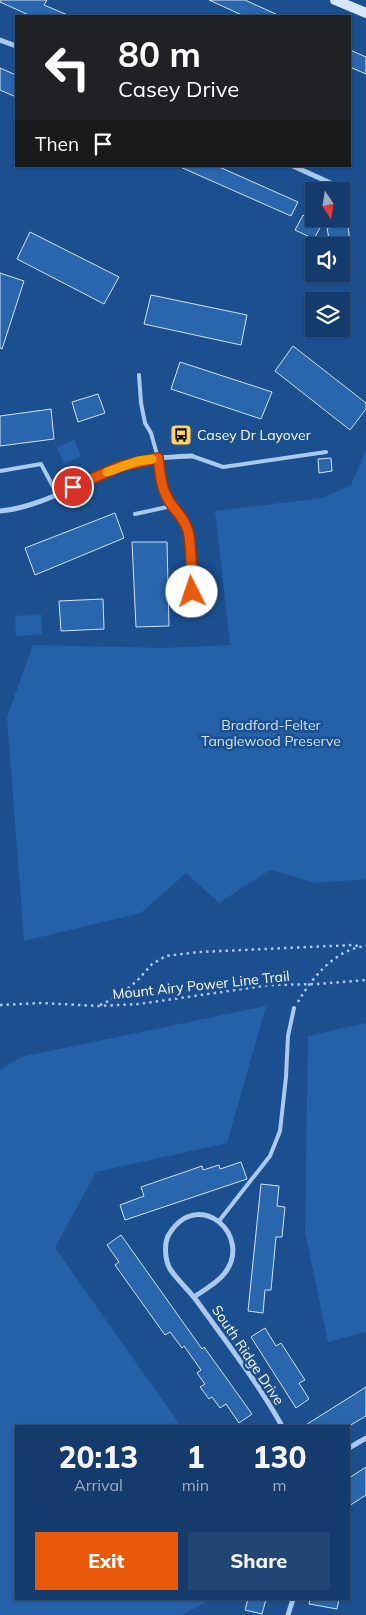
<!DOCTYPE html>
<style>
body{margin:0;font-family:Mulish,sans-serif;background:#214673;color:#f1f3f6;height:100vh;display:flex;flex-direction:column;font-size:19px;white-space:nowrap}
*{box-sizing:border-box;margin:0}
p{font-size:16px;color:#9dadc1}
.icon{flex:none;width:28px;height:28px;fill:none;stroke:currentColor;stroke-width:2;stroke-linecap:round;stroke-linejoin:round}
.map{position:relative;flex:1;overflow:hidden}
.drawer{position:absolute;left:15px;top:1425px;width:335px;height:175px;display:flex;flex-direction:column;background:#143b6b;border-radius:0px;box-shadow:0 1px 4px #0004,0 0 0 1px #33557e}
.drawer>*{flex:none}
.banner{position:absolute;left:15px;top:15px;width:336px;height:152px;border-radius:0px;box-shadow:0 1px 4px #0004,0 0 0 1px #33557e;background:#202124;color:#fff;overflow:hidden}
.needle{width:32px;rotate:168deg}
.buttons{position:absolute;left:305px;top:182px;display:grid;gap:10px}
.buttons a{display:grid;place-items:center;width:45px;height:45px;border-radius:0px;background:#143b6b;box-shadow:0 1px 4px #0004,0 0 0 1px #33557e;font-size:25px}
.pin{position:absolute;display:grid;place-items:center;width:42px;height:42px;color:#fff;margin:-21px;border:2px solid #fff;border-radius:50%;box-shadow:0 1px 5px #0007}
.me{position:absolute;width:55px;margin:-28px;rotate:356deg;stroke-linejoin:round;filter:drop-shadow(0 0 4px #0008)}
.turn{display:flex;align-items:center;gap:18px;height:105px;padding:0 20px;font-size:22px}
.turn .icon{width:65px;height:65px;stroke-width:2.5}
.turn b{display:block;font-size:35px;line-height:42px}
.then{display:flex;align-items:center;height:48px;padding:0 20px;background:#0003;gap:10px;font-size:19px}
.eta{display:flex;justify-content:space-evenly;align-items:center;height:85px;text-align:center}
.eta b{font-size:30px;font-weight:800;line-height:35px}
.action{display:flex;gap:10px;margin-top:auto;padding:10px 20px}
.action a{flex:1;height:58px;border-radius:0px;background:#ea580c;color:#fff;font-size:20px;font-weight:800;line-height:58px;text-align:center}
.action a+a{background:#214673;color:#f1f3f6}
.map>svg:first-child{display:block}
.green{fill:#2461a8}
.building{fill:#2a66ad;stroke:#cfe3fa}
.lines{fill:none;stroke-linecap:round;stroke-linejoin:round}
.path{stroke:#a9c9ee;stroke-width:2.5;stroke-dasharray:2.5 4;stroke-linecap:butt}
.lane{stroke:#a9c9ee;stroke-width:4}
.street{stroke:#a9c9ee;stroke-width:5}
.secondary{stroke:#d6e6fa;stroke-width:10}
.route-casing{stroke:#983908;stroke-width:12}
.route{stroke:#ea580c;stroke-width:9}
.slow{stroke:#f59e0b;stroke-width:9}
.labels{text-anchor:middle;stroke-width:5;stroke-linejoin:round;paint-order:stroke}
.poi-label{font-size:14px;fill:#fff;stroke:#1b4f8f;text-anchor:start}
.park-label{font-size:14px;fill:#cfe3fa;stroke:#1b4f8f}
.street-label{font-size:14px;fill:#fff;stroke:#1b4f8f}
</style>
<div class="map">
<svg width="366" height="1615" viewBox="0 0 366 1615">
<rect width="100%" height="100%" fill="#1b4f8f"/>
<g class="green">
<polygon points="74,440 81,456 64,464 57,447"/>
<polygon points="366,450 366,879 316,883 270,870 219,903 186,873 141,913 24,941 7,717 33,645 163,648 230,645 215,511 322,498 351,485"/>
<polygon points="41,614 42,634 16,636 15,616"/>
<polygon points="266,1006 227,1143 96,1172 55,1248 181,1426 16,1426 16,1599 210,1600 182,1615 0,1615 0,1070 21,1057"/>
<polygon points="366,1023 366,1332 328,1342 305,1232 308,1036"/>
</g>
<g class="building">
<polygon points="0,0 47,0 44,5 70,16 31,16 0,2"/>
<polygon points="209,0 245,0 280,16 244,16"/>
<polygon points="350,50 366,57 366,74 350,67"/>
<polygon points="0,68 16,75 16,97 0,90"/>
<polygon points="178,166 217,166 298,202 291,216"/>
<polygon points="303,215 322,224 314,239 295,230"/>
<polygon points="348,226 350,242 330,244 327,228"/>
<polygon points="30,232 119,277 104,304 17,259"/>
<polygon points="0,273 24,281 2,349 0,348"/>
<polygon points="151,295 247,315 241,345 144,324"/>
<polygon points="293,346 366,403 366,409 350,430 275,371"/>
<polygon points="180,362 272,392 261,419 171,389"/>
<polygon points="98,394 105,413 78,422 72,402"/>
<polygon points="51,409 54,439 0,446 0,416"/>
<polygon points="331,458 332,471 319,473 318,459"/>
<polygon points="115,513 124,538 35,575 25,548"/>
<polygon points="132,542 167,542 169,626 136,627"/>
<polygon points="103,599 104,629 61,631 59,601"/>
<polygon points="241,1162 247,1179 125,1220 120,1205 144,1196 141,1187 202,1166 203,1170 219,1165 220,1169"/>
<polygon points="261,1184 279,1186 277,1206 285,1207 282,1237 276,1237 271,1290 265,1290 263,1313 248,1311"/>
<polygon points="121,1235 202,1349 204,1347 252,1414 239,1423 226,1404 220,1408 212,1397 209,1399 200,1387 205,1384 197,1373 201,1370 184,1346 182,1348 170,1332 165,1335 115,1265 119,1262 107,1245"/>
<polygon points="265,1328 276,1346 281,1343 305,1380 299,1383 309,1399 296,1408 251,1337"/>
<polygon points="366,1387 366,1416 349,1426 304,1426"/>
<polygon points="366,1467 366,1495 349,1506 349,1478"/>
<polygon points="248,1599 266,1599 262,1614 245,1610"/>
<polygon points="310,1599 339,1599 337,1609 309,1604"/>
</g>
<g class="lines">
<g class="path">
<path d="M298 1002C312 977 336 949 366 946"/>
<polyline points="0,1005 42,1003 98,1006 139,1004 270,985 318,984 366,980"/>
<polyline points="100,1005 117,997 137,981 152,964 166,956 200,952 308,947 354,945 362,947"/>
</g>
<g class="lane">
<polyline points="139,375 141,403 145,423 151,433 158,458 161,482 166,495 172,506 179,512 188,533 192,593"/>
<polyline points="192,456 223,467 326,452"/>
<polyline points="0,471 41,464 57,494"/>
<polyline points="135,514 172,506"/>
<polyline points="219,1221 270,1156 280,1131 286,1077 288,1036 294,1008"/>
</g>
<g class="street">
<polyline points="0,40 16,46"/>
<polyline points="293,166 335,185"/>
<path d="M0 511C39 508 83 481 120 467 143 458 168 457 192 456"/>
<path d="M194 1297C204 1290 217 1283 224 1274 255 1236 197 1185 168 1236 164 1245 165 1260 170 1269 178 1281 191 1292 199 1304 228 1344 258 1383 282 1426"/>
<polyline points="349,1448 366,1438"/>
<polyline points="288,1615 293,1599"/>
</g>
<polyline class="secondary" points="335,0 366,13"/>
</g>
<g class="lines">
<g class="route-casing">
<path id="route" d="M73 487 121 466 158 458C160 470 160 484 166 495 172 510 183 514 188 531 192 547 191 575 192 592"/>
</g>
<use href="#route" class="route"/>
<polyline class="slow" points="107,472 138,461 152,459"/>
</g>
<defs>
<g id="bus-square" transform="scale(1.125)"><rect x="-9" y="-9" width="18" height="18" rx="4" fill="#ffd166" stroke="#1b4f8f"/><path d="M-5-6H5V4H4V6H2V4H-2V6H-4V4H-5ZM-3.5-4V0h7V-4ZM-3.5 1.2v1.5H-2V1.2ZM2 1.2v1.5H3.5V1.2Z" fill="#111"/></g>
</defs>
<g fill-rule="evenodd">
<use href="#bus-square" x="181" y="435"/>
</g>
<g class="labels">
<g class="poi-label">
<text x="197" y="440">Casey Dr Layover</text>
</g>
<g class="park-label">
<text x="271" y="730">Bradford-Felter<tspan x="271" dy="16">Tanglewood Preserve</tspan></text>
</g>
<g class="street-label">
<text transform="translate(201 985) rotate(-6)" y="5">Mount Airy Power Line Trail</text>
<text transform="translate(248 1355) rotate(56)" y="5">South Ridge Drive</text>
</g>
</g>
</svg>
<div class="buttons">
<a><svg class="needle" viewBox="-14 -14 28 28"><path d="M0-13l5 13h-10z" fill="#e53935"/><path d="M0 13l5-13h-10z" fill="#9dadc1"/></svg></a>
<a><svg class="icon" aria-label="sound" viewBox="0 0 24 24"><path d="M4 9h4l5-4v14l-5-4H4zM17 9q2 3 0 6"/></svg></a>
<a><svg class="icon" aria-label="layers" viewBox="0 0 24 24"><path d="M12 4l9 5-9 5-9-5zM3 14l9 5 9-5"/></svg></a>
</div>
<div class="pin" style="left:73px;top:487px;background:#d93025"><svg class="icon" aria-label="arrive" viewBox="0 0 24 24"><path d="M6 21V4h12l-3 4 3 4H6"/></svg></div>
<svg class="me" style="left:192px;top:592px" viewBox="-20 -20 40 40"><circle r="19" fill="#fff"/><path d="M0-13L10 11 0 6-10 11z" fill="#ea580c"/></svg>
<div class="banner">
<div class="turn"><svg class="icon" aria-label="left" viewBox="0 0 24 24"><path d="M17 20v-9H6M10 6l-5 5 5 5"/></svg><div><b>80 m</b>Casey Drive</div></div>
<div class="then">Then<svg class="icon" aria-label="arrive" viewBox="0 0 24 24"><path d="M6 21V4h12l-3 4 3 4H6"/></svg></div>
</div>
<section class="drawer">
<div class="eta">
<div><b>20:13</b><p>Arrival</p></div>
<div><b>1</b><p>min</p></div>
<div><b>130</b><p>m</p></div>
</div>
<div class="action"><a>Exit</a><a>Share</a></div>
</section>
</div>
